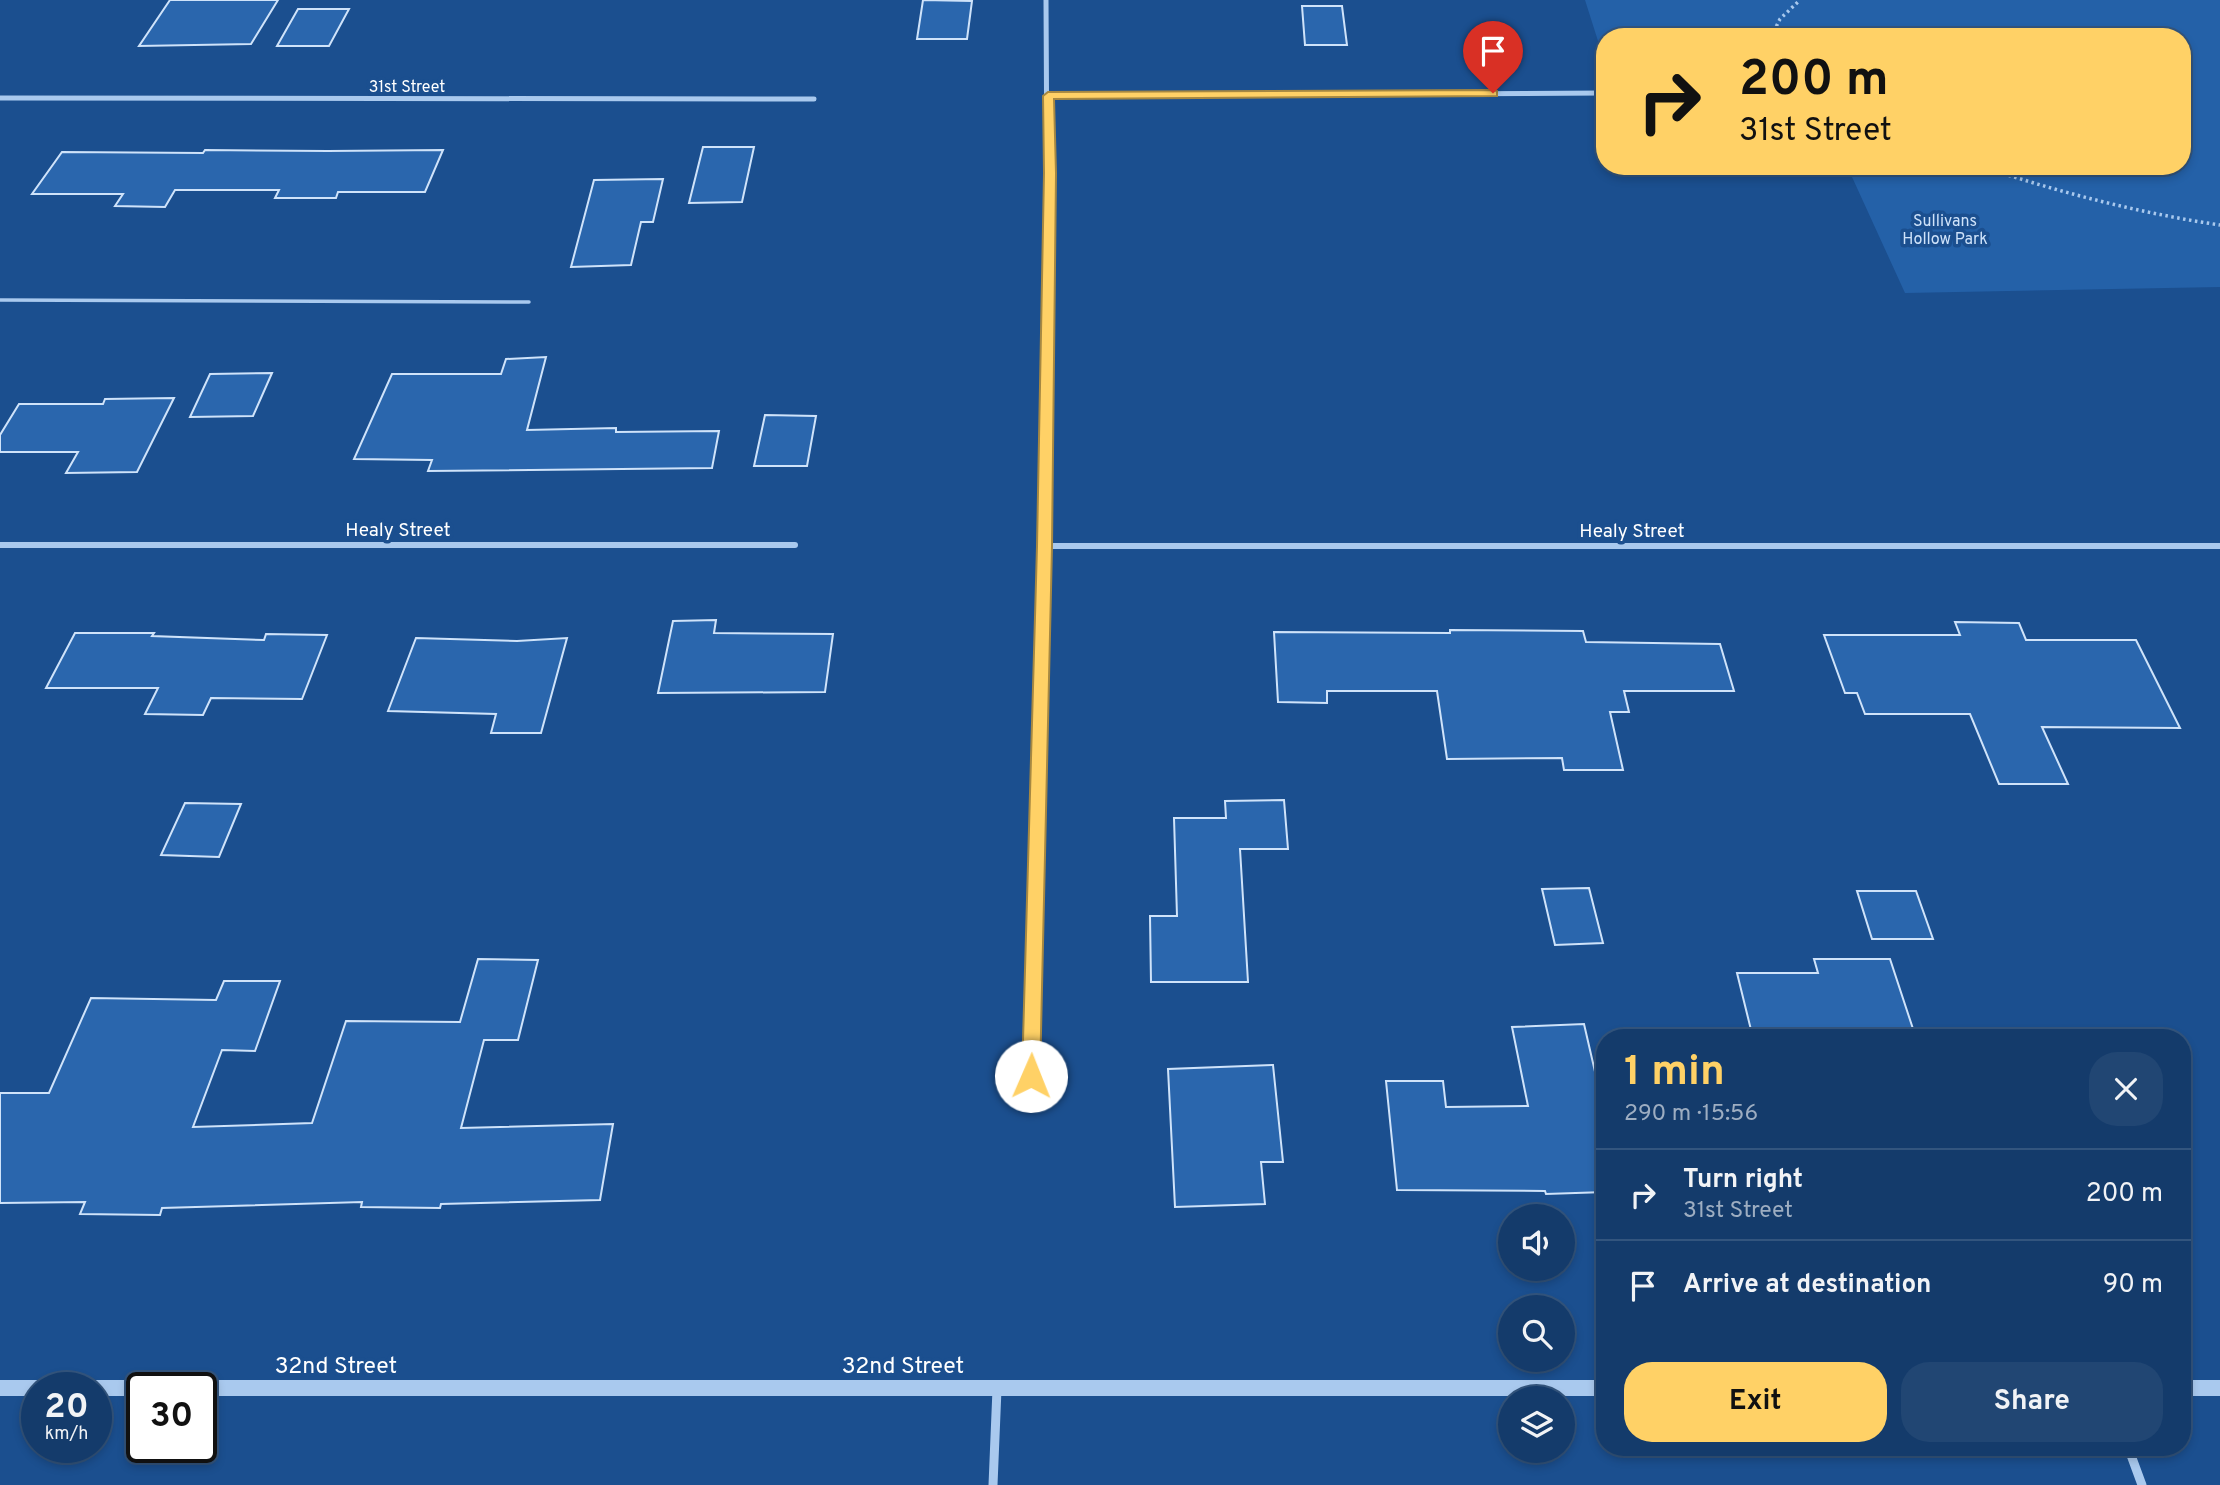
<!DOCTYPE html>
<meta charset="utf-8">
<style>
body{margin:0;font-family:Overpass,sans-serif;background:#214673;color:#f1f3f6;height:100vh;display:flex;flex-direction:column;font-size:26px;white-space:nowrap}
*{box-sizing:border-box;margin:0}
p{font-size:23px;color:#9dadc1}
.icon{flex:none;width:38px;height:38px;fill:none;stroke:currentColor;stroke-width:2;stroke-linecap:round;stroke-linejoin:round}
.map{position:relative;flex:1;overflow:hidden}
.drawer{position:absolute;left:1596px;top:1029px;width:595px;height:427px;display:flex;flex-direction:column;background:#143b6b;border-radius:28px;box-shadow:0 4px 10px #0003,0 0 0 2px #33557e}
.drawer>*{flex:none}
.top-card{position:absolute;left:1596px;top:28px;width:595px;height:147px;border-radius:28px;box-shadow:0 4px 10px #0003,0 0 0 2px #33557e;background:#ffd166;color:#111;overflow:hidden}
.tools{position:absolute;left:1498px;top:1204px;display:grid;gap:14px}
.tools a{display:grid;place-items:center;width:77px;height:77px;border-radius:50%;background:#143b6b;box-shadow:0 4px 10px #0003,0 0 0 2px #33557e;font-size:35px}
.speed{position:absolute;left:21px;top:1372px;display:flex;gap:14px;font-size:35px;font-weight:700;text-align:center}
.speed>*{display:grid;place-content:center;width:91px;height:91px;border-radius:50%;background:#143b6b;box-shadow:0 4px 10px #0003,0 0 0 2px #33557e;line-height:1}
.speed small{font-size:18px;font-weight:400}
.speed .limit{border:4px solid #111;border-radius:10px;background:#fff;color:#111}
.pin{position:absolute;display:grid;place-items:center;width:60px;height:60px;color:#fff;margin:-72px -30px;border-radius:50% 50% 50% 0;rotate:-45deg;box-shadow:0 0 7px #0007}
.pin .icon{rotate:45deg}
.me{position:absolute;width:77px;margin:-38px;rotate:1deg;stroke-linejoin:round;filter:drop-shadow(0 0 5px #0008)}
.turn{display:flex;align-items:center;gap:24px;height:147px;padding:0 28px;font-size:32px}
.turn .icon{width:91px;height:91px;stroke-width:2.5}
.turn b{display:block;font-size:49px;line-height:60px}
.round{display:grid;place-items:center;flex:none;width:74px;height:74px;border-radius:28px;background:#214673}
.summary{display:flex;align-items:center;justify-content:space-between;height:119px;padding:0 28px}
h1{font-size:42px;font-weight:700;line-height:52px;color:#ffd166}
.button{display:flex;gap:14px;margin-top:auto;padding:14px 28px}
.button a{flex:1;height:80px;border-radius:28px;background:#ffd166;color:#111;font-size:28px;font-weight:700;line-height:80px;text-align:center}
.button a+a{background:#214673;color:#f1f3f6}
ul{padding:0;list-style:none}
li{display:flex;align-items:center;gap:21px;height:91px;padding:0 28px;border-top:2px solid #33557e}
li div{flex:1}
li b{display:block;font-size:26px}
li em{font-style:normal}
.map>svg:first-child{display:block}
.green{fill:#2461a8}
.building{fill:#2a66ad;stroke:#cfe3fa;stroke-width:2}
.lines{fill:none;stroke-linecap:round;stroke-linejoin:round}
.path{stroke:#a9c9ee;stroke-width:3.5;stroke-dasharray:2.5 3.5;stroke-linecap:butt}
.service{stroke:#a9c9ee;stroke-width:3.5}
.minor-far2{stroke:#a9c9ee;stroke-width:5}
.minor-far1{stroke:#a9c9ee;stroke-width:6}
.minor{stroke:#a9c9ee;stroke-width:9}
.tertiary{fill:#a9c9ee;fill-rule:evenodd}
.route{fill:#ffd166;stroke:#a68842;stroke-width:2}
.labels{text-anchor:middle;stroke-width:7;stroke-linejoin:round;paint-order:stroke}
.far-street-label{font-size:16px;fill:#fff;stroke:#1b4f8f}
.far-park-label{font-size:16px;fill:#cfe3fa;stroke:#1b4f8f}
.street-label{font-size:19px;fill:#fff;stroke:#1b4f8f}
.near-street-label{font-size:23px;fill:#fff;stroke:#1b4f8f}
</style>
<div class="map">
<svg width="2220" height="1485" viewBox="0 0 2220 1485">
<rect width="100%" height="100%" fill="#1b4f8f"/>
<polygon class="green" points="1585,0 2220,0 2220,287 1905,293 1847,166 2182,166 2182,37 1605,37 1605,63"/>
<g class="building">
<polygon points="170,0 278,0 251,44 139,46"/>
<polygon points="923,0 972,1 967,39 917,39"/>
<polygon points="1302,6 1342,6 1347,45 1305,45"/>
<polygon points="298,9 349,9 329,46 277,46"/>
<polygon points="703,147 754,147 742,202 689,203"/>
<polygon points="205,150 328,151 443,150 425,192 338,192 336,198 275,198 279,190 175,190 165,207 115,206 123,194 32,194 62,152 203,153"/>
<polygon points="663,179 653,222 641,222 631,265 571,267 594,180"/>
<polygon points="546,357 527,430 616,428 616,432 719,431 712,468 428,471 432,460 354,459 392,374 501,374 506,359"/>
<polygon points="272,373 253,416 190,417 210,374"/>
<polygon points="174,398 137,472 66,473 78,452 0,452 0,435 19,404 103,404 105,399"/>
<polygon points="765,415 816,416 807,466 754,466"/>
<polygon points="716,620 714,633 833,634 825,692 658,693 673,621"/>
<polygon points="1955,622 2019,623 2026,640 2136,640 2180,728 2042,727 2068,784 1999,784 1970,714 1865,714 1857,693 1845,693 1824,635 1960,635"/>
<polygon points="1450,630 1583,631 1586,642 1720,644 1734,691 1624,691 1629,712 1610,712 1623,770 1564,770 1562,758 1447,759 1437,691 1327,691 1327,703 1278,702 1274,632 1450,633"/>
<polygon points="75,633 154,633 152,636 264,640 266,634 327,635 302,699 211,698 203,715 145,714 158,688 46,688"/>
<polygon points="416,638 517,641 567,638 541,733 491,733 496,714 388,711"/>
<polygon points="1284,800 1288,849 1240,849 1248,982 1151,982 1150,916 1177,916 1174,818 1226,818 1225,801"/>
<polygon points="185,803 241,804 219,857 161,855"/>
<polygon points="1589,888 1603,943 1555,945 1542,889"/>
<polygon points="1857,891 1916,891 1933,939 1872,939"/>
<polygon points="478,959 538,960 518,1040 484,1040 461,1128 613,1124 600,1200 441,1204 440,1208 361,1207 362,1202 162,1208 160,1215 80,1214 85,1202 0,1203 0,1093 49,1093 91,998 216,1000 224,981 280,981 255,1051 222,1050 193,1127 312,1123 346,1021 460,1022"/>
<polygon points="1814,959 1890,959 1916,1038 1753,1038 1737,973 1818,973"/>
<polygon points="1584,1024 1605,1115 1605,1192 1546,1194 1545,1191 1397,1190 1386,1081 1443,1081 1446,1107 1528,1106 1512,1027"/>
<polygon points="1273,1065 1283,1162 1261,1162 1265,1204 1175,1207 1168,1069"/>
</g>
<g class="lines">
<g class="path">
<polyline points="1771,37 1780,19 1800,0"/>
<path d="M1980 166C2058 192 2139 213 2220 225"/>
</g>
<polyline class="service" points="0,300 529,302"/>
<g class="minor-far2">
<polyline points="1046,0 1048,381"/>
<polyline points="1048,96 1605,93"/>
<polyline points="0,98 814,99"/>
</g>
<g class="minor-far1">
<polyline points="0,545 795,545"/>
<polyline points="1045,546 2220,546"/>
<polyline points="1037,866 1048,379"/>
</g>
<g class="minor">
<polyline points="1031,1076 1037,864"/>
<polyline points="2128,1447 2142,1485"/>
<polyline points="993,1485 997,1389"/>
</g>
<g class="tertiary">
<polygon points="0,1380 37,1380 43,1382 45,1388 37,1388 37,1396 0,1396"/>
<polygon points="96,1380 142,1380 148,1382 150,1388 142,1388 142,1396 96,1396 96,1388 88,1388 90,1382"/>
<polygon points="201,1380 1605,1380 1605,1396 201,1396 201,1388 193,1388 195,1382"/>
<rect x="2182" y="1380" width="38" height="16"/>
</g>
</g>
<polygon class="route" points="1493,90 1497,91 1497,96 1054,99 1056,173 1052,546 1040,1076 1037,1083 1031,1085 1024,1083 1022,1076 1037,546 1044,173 1043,96 1048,92"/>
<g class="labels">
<g class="far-street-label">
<text x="407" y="92">31st Street</text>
</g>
<g class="far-park-label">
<text x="1945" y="226">Sullivans<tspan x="1945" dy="18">Hollow Park</tspan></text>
</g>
<g class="street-label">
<text x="398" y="536">Healy Street</text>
<text x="1632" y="537">Healy Street</text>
</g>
<g class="near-street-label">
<text x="336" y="1373">32nd Street</text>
<text x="903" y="1373">32nd Street</text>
</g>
</g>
</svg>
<div class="tools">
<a><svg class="icon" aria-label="sound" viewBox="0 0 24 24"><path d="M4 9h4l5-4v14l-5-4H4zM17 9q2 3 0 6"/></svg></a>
<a><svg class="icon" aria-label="search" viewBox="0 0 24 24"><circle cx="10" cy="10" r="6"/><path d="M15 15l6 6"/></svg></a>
<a><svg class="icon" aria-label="layers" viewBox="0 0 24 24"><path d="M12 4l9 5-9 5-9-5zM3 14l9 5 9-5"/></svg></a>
</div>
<div class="speed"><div>20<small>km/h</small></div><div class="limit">30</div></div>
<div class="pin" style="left:1493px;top:93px;background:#d93025"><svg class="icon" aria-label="arrive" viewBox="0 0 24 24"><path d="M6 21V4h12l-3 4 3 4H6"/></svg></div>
<svg class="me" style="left:1031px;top:1076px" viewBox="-20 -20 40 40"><circle r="19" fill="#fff"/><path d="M0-13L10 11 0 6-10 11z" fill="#ffd166"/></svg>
<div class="top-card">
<div class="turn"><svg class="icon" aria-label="right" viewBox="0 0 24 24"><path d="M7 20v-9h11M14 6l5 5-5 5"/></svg><div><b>200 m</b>31st Street</div></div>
</div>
<section class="drawer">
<div class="summary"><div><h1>1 min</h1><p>290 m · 15:56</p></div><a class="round"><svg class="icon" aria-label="close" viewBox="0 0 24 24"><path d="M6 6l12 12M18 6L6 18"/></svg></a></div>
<ul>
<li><svg class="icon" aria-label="right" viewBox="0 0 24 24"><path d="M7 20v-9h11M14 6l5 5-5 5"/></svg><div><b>Turn right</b><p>31st Street</p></div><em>200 m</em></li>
<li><svg class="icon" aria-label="arrive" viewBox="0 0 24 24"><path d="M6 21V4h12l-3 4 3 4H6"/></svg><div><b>Arrive at destination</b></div><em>90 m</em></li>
</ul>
<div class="button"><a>Exit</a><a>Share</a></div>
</section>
</div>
